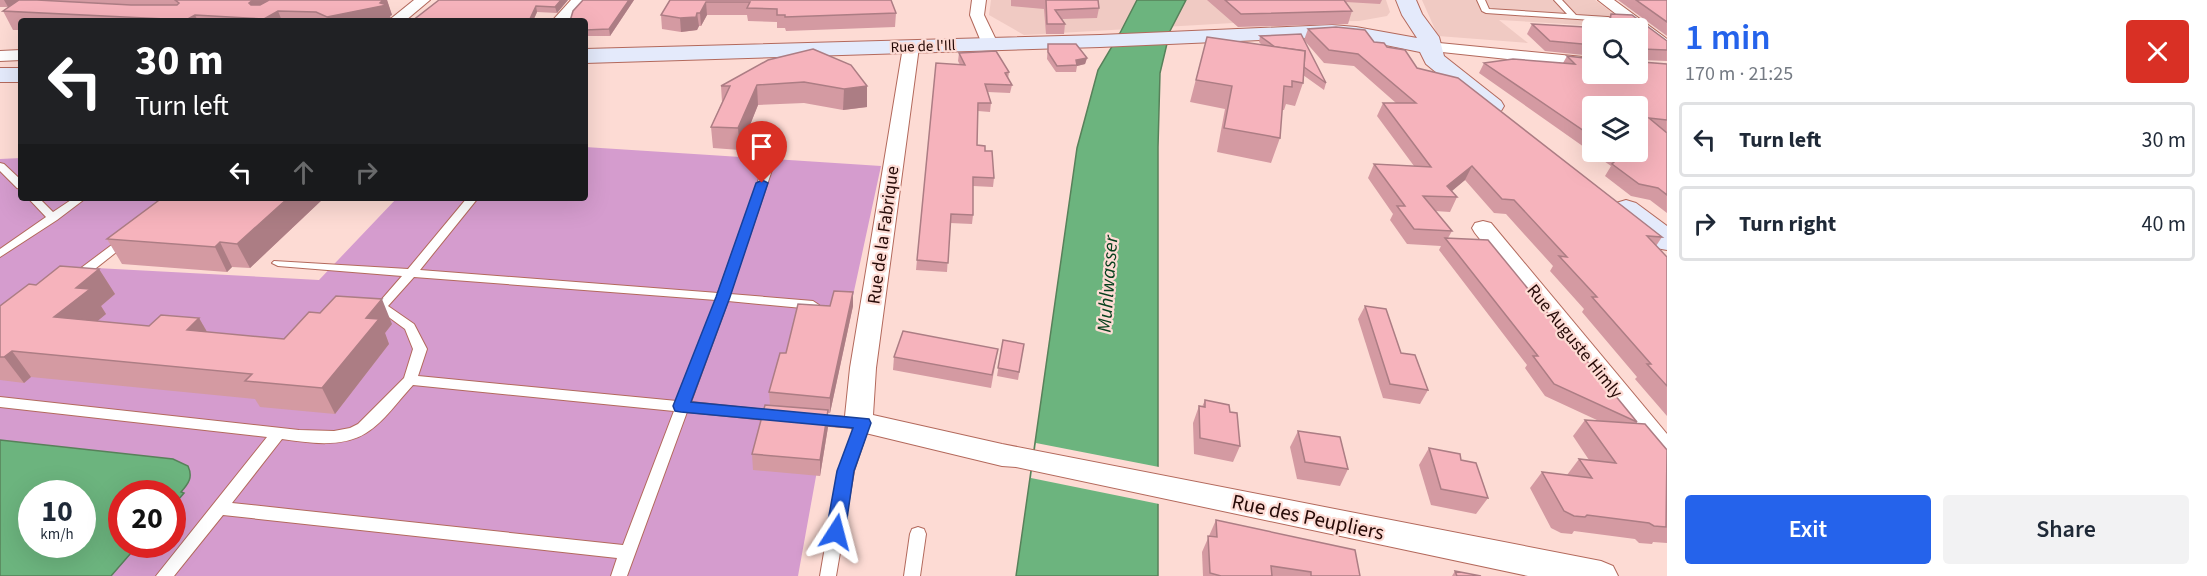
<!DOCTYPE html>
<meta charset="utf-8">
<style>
body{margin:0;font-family:"Source Sans 3",sans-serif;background:#f2f2f3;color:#1f2937;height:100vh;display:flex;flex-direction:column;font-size:22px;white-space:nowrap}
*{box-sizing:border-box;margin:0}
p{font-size:20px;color:#747a83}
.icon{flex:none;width:33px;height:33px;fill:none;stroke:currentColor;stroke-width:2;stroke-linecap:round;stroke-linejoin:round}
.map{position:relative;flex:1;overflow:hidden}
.panel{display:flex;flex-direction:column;background:#fff;width:540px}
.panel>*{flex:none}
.banner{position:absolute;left:18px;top:18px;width:570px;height:183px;border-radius:6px;box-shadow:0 6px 24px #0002;background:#202124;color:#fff;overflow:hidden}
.fabs{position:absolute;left:1582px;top:18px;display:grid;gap:12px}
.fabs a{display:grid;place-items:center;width:66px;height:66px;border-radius:6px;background:#fff;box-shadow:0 6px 24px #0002;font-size:30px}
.speed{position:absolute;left:18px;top:480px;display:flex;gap:12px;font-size:30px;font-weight:700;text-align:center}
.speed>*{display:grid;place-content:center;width:78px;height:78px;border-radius:50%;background:#fff;box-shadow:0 6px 24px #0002;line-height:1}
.speed small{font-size:15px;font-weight:400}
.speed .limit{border:9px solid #d22;background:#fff;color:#111}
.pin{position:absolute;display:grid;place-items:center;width:51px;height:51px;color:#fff;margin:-62px -26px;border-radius:50% 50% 50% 0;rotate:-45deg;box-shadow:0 0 6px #0007}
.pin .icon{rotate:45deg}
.me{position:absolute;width:66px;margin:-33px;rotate:9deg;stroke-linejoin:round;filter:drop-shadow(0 0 4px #0008)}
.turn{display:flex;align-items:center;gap:21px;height:126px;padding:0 18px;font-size:27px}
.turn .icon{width:78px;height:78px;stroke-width:2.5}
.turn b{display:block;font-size:42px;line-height:51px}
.lanes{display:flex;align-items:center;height:57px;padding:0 18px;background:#0003;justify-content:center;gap:30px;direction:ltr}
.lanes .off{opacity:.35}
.round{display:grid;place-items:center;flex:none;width:63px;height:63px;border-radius:6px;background:#f2f2f3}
.overview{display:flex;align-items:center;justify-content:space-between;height:102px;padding:0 18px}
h1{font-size:36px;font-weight:600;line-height:45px;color:#2563eb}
.action{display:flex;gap:12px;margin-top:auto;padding:12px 18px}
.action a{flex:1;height:69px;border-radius:6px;background:#2563eb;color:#fff;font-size:24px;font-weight:600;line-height:69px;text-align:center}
.action a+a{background:#f2f2f3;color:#1f2937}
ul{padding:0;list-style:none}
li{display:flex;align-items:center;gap:18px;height:75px;margin:0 12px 9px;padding:0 6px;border:3px solid #e0e1e3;border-radius:6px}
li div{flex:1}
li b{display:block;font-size:22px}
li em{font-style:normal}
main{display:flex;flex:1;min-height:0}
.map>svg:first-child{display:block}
.built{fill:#f0cac3}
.green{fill:#d59cce;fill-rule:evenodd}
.water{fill:#6cb47e;stroke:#57815a;stroke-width:1.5;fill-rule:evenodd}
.pier{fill:#fddbd4}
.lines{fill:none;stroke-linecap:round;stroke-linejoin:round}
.service-casing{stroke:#b3695c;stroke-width:2}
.minor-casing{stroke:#b3695c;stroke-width:2}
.secondary-casing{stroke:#b3695c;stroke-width:2}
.service{fill:#fff;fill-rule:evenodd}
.minor{fill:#fff;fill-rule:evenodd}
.secondary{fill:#e4eafb;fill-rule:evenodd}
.wall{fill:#d49aa2;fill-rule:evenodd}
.shaded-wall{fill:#ac7d84}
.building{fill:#f6b3bc;stroke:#ac7d84;stroke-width:1.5}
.route{fill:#2563eb;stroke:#184099;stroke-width:1.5}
.labels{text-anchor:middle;stroke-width:4.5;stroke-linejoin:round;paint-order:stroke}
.far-street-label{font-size:15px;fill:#250906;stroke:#fddbd4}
.street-label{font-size:18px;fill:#250906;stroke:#fddbd4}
.water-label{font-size:20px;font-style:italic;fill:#07401d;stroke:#fddbd4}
.near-street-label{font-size:21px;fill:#250906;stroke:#fddbd4}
</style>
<main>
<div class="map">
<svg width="1667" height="576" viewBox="0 0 1667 576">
<rect width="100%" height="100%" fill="#fddbd4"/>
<g class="built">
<polygon points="991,0 1386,0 1390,12 1387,16 1359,21 1233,23 1024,35 989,15"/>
<polygon points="1422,0 1595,0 1633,28 1499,20 1528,43 1438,36"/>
</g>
<path class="green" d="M585 147 881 166 826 421 798 576H0V159L21 158V198H184L96 268 319 280 397 198H585ZM32 494H82V544H32ZM122 494H172V544H122Z"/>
<g class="water">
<polygon points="1137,0 1186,0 1170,31 1160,73 1158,147 1158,576 1016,576 1077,148 1098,70 1120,33"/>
<path d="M0 440 173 459 188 466C193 477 189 483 181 492L184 493 173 506 172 494H122V544L138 545 111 576H0ZM32 494H82V544H32Z"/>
</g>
<polygon class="pier" points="1036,443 1159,467 1159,504 1031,478"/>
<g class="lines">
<g class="service-casing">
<g id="service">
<polygon points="1477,0 1485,0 1489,9 1567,14 1554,0 1562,0 1576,15 1623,18 1627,20 1623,22 1486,13 1482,11"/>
<polygon points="0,163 4,164 21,180 21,189 17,188 0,171"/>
<path d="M767 167 772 170 730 294 813 301 819 305 813 309 728 301 691 402 777 411 782 412 784 416 782 420 777 421 687 412 627 576H611L617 558 223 515 174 576H156L267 437 0 407V397L299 430 334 431 350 428 358 424 404 378 413 349 405 329 375 307 402 276 278 266 272 263 274 261 408 269 467 198H478L420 270 718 293 762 170ZM414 277 716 300 677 401 418 376 427 349 414 324 388 306ZM413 385 674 411 623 545 232 503 282 439C309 443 343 448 366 433 385 421 398 401 413 385Z"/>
<polygon points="28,198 39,198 53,212 74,198 86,198 57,220 0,257 0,249 46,217"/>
<polygon points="125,237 131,240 129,242 81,280 73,280 71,277 73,274 121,238"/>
<polygon points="812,415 863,418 868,419 870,423 854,471 836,576 820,576 838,471 854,428 807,424 805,420 807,416"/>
<polygon points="918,527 924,529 926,534 920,576 904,576 910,534 912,529"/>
</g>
</g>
<g class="minor-casing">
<g id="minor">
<polygon points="414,0 430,0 405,21 388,21"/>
<polygon points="571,0 586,0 568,21 552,21"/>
<polygon points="972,0 986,0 984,15 998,44 996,47 984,47 982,44 970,15"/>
<polygon points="1598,0 1614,0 1667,39 1667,51 1661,49 1638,32 1638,28 1634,28"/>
<polygon points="911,42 919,47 876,368 873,415 1002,444 1601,561 1613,566 1618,576 1528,576 1016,467 1002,466 853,430 845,416 850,368 903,47"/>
<polygon points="1429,42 1593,58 1593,68 1423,50 1421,47 1423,44"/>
<polygon points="21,50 21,60 0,61 0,51"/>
<polygon points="1483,221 1491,223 1667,434 1667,465 1657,462 1475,233 1472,228 1475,223"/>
</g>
</g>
<g class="secondary-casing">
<g id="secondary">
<polygon points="1396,0 1416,0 1422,14 1439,37 1444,56 1501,101 1504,106 1501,111 1492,113 1483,111 1426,64 1420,52 1356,39 1332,37 1100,47 585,63 585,49 1100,35 1332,25 1356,27 1417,38 1402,15"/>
<rect x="0" y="68" width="21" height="14"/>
<polygon points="1626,200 1636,203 1667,226 1667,250 1656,248 1616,215 1611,209 1616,203"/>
</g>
</g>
<use href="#service" class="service"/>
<use href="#minor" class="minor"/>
<use href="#secondary" class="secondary"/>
</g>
<g class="wall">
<polygon points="0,0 387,0 392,15 390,16 392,21 21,21 21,30 13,30 3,11 8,7 0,7"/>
<polygon points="439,0 568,0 557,13 537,12 533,21 412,21"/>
<polygon points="583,0 634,0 610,36 585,36 585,21"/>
<polygon points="670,0 891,0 896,13 895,27 786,31 785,28 777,28 777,22 748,21 747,15 707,15 701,26 699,26 697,30 681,32 662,29 661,15"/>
<polygon points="1011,0 1098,0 1099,8 1097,18 1062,19 1065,24 1064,34 1046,34 1044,9 1011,6"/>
<polygon points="1207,0 1382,0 1380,4 1346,2 1352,11 1348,24 1238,27"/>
<polygon points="1618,0 1667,0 1667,36"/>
<path d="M1611 14 1667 41V61L1642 60V62L1667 64V132H1666L1667 133V213L1650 200 1631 196 1605 176 1611 166 1479 73 1484 63H1563L1567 56 1593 74 1638 28H1605L1606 23ZM1593 106 1638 152H1593Z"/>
<polygon points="1532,24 1593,28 1593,56 1545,51 1527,34"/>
<polygon points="1308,29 1374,42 1387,47 1662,237 1656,246 1667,257 1667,416 1635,379 1637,377 1582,312 1584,309 1550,271 1553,266 1506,214 1494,213 1465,180 1451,191 1457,197 1450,212 1435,211 1452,231 1448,238 1637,422 1636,424 1667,450 1667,543 1653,542 1652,544 1639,543 1635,539 1574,531 1572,534 1561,533 1551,528 1530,488 1542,472 1567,475 1579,459 1589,460 1573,436 1585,420 1599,421 1545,396 1525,368 1527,365 1439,250 1441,246 1407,244 1390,220 1393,214 1368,178 1374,164 1414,166 1377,116 1383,103 1396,103 1354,66 1324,63 1304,40"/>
<polygon points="1260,36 1326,83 1324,90 1303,75 1303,83 1295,106 1286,104 1284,110 1282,110 1280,138 1271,163 1217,152 1225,109 1190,102 1207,37 1262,45 1259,42"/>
<polygon points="1048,44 1087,58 1085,64 1077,66 1076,72 1056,72 1047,59"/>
<polygon points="959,53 1009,72 1008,79 1012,85 1010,93 988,92 991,103 990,112 978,111 977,145 985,151 994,178 993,187 973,186 973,215 972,224 950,223 947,272 916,270 936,63 960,65 958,61"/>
<polygon points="768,60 867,86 867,107 843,110 804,103 758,105 740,150 713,148 711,127 722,102 721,86"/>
<polygon points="324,198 250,268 232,267 227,272 122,264 107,239"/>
<polygon points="99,269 115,294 101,306 106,314 97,321 149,326 199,318 207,332 284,339 392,324 385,333 389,344 335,414 260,407 255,399 31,377 24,383 0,380 0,306"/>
<polygon points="830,306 853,306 830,413 828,413 828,427 820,476 753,470 752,454 770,405 769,392 786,353"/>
<polygon points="1365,306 1428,390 1420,404 1383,398 1358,319"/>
<polygon points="1003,340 1024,344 1018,380 997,376"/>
<polygon points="998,349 991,388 893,370 894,357"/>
<polygon points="1205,400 1230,412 1240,446 1233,462 1194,454 1193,423 1199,406 1202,407"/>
<polygon points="1298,431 1348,469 1340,486 1297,479 1290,447"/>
<polygon points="1429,448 1461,460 1488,498 1476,514 1431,505 1419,465"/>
<polygon points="1216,520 1360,576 1203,576 1202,552"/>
<polygon points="1455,571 1481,576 1452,576"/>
</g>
<g class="shaded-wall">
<polygon points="4,0 23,0 8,7"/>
<polygon points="253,0 287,0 259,18 249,3"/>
<polygon points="383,0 387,0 392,15 390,16 392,21 329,21 327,17 380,3"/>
<polygon points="561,0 568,0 557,13 555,7"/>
<polygon points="629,0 634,0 610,36 609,29"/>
<polygon points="706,2 707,15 701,26 700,13"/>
<polygon points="536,6 537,12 533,21 529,21"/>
<polygon points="278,11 282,21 265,21 264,19"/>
<polygon points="697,13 699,26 697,30 681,32 680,18"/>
<polygon points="195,15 198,21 187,21 186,20"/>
<polygon points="1087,58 1085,64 1077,66 1076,60"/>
<polygon points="757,85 758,105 740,150 738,128"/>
<polygon points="867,86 867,107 843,110 844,89"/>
<polygon points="1472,166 1465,180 1445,197 1447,186"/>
<polygon points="288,198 324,198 250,268 237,244"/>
<polygon points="220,242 232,267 227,272 215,247"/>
<polygon points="99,269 115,294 101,306 106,314 71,343 54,317 76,288"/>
<polygon points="853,292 853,306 830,413 830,398"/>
<polygon points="382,299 392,324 385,333 389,344 335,414 322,388 366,318"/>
<polygon points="199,318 214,344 187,330"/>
<polygon points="12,351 31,377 24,383 4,357"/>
<polygon points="828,410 828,427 820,476 820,460"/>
</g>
<g class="building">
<polygon points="19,0 37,0 131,5 177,5 179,3 175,0 253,0 249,3 251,5 260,5 269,0 383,0 380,3 387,5 327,17 316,12 278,11 264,19 195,15 186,20 3,11"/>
<polygon points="439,0 561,0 555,7 536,6 529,21 412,21"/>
<polygon points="583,0 629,0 609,29 585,30 585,21 570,21 573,11"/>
<polygon points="670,0 891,0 896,13 785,17 785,15 777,15 777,9 747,8 750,2 706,2 700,13 697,13 696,17 680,18 661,15"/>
<polygon points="1046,0 1098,0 1099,8 1055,10 1065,24 1047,24"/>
<polygon points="1225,0 1344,0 1352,11 1241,14"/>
<polygon points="1636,0 1667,0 1667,22"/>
<polygon points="1611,14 1632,15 1667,41 1667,50 1642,49 1642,62 1667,64 1667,120 1649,118 1667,133 1667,195 1658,188 1639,184 1612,164 1620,156 1614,152 1638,152 1638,106 1593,106 1593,137 1484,63 1513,59 1575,64 1567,56 1593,59 1593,74 1638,74 1638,28 1619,28 1610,22"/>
<polygon points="1532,24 1603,28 1593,28 1593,45 1550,41"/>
<polygon points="1336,27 1365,30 1374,42 1384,43 1387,47 1405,50 1417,68 1458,78 1662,237 1647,236 1667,257 1667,386 1647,364 1651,364 1592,297 1597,297 1559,256 1567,257 1514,200 1502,199 1472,166 1447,186 1457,197 1423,196 1452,231 1414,229 1397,206 1405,206 1374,164 1431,167 1383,103 1416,103 1358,54 1329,50 1308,29"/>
<polygon points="1301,34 1326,83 1304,67 1305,51 1275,47 1260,36"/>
<polygon points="1207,37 1305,51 1303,83 1292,81 1292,87 1284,86 1280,138 1224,128 1232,86 1196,80"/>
<polygon points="1048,44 1076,44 1087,58 1076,60 1077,65 1057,66 1048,52"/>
<polygon points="813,49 851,65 867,86 844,89 804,82 757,85 738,128 711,127 730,86 721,86 768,60"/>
<polygon points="996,51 1009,72 1005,73 1012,85 985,84 991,103 978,103 977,145 985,146 985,151 992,151 994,178 973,177 973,215 951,214 948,263 917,260 936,63 965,65 959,53"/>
<polygon points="162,198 288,198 237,244 220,242 215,247 107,239"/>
<polygon points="1445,238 1488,240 1637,422 1554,384 1533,356 1538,356"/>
<polygon points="60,266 99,269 76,288 90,289 54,317 149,326 161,315 199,318 187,330 284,339 309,312 320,313 336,296 382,299 366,318 379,319 322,388 245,381 252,374 12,351 4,357 0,357 0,306 29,284 36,285"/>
<polygon points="834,291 853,292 830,398 769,392 780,353 786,353 798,304 830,306"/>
<polygon points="1365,306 1386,309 1401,353 1415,355 1428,390 1390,384"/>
<polygon points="903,331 998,349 992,375 894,357"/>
<polygon points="1003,340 1024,344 1019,372 998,368"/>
<polygon points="1205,400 1229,405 1230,412 1237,413 1240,446 1200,438 1199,406 1205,407"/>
<polygon points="765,405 828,410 820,460 752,454"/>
<polygon points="1585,420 1645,424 1667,450 1666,527 1654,526 1649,523 1587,515 1585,517 1574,516 1564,511 1542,472 1592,478 1579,459 1616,463"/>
<polygon points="1298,431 1340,437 1348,469 1305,462"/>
<polygon points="1429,448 1460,454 1461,460 1476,463 1488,498 1441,489"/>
<polygon points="1216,520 1355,550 1360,576 1311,576 1311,572 1271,566 1272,576 1221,576 1210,573 1208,536 1217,537"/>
<polygon points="1455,571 1481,576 1457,576"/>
</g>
<polygon class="route" points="762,180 768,183 730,297 691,402 869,419 871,423 854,471 845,532 842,538 836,540 829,538 826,532 837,471 853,428 681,412 675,411 673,406 716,297 756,183"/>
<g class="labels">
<g class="far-street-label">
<text transform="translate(923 46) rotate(-2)" y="5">Rue de l'Ill</text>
</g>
<g class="street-label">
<text transform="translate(883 235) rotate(-82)" y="6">Rue de la Fabrique</text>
<text transform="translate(1575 341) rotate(51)" y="6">Rue Auguste Himly</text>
</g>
<g class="water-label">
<text transform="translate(1107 284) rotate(-86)" y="7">Muhlwasser</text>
</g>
<g class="near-street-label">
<text transform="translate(1308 517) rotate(12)" y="7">Rue des Peupliers</text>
</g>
</g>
</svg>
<div class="fabs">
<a><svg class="icon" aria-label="search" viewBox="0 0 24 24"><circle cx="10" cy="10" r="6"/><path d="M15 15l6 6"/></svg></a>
<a><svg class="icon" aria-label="layers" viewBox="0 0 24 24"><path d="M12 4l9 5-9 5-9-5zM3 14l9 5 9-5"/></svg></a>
</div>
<div class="speed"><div>10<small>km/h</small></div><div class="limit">20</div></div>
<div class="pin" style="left:762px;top:183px;background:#d93025"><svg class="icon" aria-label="arrive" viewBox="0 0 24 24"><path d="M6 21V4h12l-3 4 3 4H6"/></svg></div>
<svg class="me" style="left:836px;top:532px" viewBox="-20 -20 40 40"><path d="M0-17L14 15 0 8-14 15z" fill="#2563eb" stroke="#fff" stroke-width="4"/></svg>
<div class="banner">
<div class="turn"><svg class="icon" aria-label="left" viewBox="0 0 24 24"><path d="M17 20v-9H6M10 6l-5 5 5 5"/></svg><div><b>30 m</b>Turn left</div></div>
<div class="lanes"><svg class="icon" aria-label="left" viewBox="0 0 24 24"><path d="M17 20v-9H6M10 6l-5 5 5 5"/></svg><svg class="icon off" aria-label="ahead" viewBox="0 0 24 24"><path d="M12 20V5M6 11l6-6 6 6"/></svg><svg class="icon off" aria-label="right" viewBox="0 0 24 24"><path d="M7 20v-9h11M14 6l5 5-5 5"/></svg></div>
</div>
</div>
<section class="panel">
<div class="overview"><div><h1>1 min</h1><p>170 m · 21:25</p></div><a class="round" style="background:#d93025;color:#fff"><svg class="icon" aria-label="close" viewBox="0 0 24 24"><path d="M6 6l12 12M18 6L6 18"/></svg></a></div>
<ul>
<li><svg class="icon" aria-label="left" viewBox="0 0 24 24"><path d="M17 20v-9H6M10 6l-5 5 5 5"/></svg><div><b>Turn left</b></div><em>30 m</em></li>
<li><svg class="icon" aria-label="right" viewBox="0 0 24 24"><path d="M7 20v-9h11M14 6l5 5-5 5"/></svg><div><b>Turn right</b></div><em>40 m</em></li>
</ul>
<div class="action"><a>Exit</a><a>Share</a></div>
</section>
</main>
